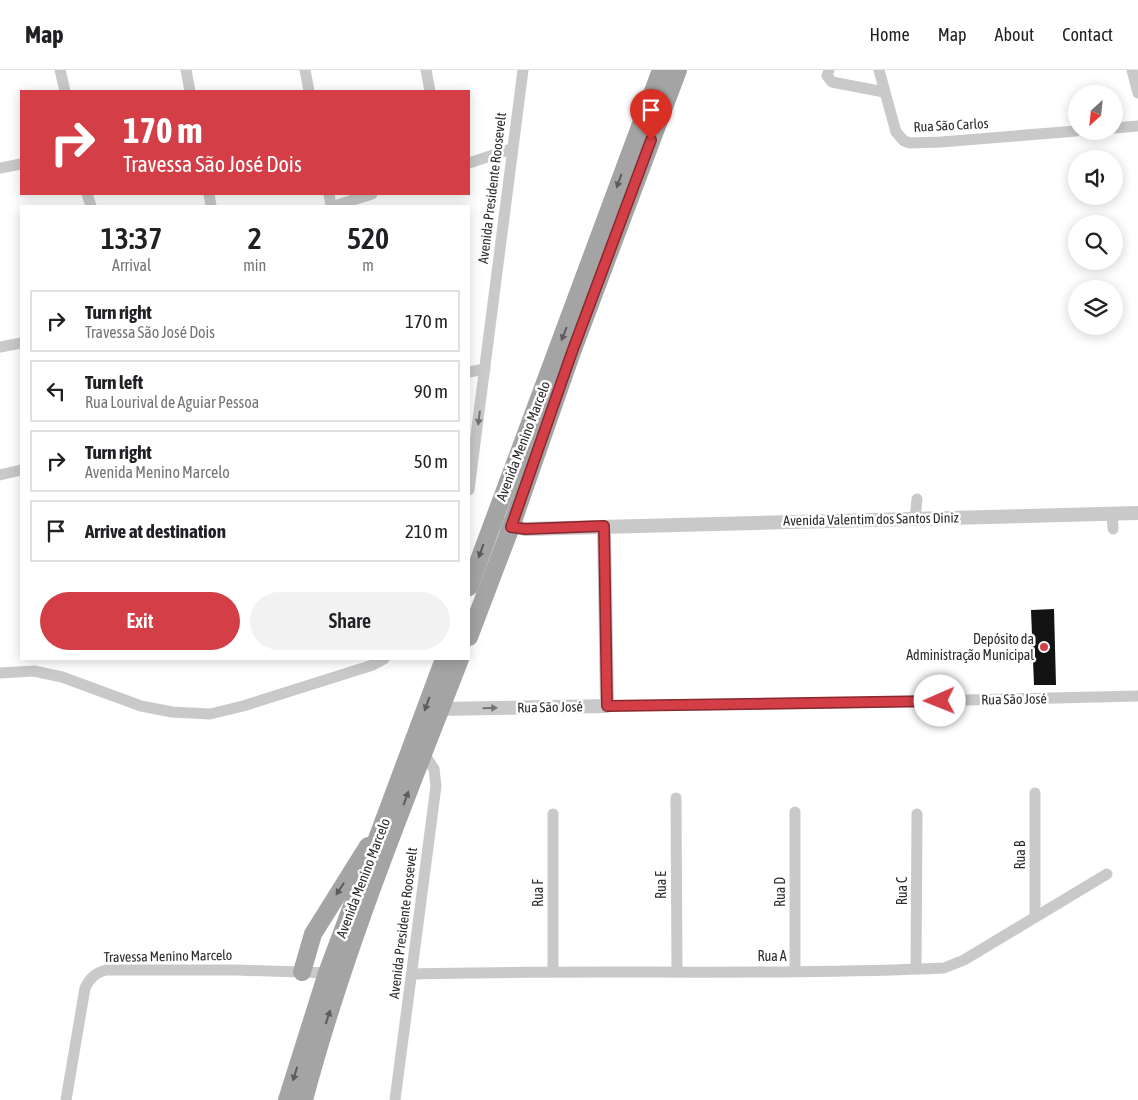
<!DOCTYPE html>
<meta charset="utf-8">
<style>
body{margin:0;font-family:"Asap Condensed",sans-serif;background:#f2f2f2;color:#202124;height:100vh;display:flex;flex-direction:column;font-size:19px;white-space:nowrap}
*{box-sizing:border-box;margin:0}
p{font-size:16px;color:#757577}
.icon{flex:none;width:28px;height:28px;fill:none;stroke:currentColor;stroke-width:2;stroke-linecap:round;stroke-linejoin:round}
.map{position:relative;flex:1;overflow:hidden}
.sheet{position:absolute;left:20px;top:135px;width:450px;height:455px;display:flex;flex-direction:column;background:#fff;border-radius:0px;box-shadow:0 2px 12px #0003}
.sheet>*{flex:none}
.banner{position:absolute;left:20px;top:20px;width:450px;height:105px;border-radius:0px;box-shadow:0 2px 12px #0003;background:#d33e47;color:#fff;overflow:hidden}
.needle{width:32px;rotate:207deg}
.buttons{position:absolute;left:1068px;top:15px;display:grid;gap:10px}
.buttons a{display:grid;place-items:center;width:55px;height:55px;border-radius:50%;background:#fff;box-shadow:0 2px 12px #0003;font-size:25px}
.pin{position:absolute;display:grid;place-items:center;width:42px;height:42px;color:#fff;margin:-51px -21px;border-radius:50% 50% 50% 0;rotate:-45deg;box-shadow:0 0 5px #0007}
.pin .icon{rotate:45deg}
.me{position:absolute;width:55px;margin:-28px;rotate:269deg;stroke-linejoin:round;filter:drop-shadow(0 0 4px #0008)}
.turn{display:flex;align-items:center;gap:18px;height:105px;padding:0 20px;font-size:22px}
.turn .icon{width:65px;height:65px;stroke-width:2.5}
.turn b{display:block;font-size:35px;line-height:42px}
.eta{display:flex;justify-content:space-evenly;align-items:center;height:85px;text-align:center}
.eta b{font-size:30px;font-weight:600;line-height:35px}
.cta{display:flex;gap:10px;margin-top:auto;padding:10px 20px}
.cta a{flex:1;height:58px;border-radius:30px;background:#d33e47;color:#fff;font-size:20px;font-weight:600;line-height:58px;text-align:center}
.cta a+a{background:#f2f2f2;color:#202124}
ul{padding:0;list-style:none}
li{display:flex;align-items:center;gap:15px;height:62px;margin:0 10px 8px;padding:0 10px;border:2px solid #e0e0e0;border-radius:0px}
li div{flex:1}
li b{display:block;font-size:19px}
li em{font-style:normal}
header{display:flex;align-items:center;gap:30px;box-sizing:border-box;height:70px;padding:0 25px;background:#fff;border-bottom:1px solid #e0e0e0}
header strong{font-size:24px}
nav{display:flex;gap:28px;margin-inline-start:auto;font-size:18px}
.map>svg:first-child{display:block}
.building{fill:#131313}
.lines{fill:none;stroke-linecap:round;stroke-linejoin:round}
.minor{stroke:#c9c9c9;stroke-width:11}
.tertiary{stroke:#c9c9c9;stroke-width:14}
.primary{stroke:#a4a4a4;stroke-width:18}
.oneway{fill:#5c5c5c}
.oneway2{fill:#737373}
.route-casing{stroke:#89282e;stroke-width:12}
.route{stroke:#d33e47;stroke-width:9}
.poi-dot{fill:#d33e47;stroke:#fff;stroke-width:2}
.labels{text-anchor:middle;stroke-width:5;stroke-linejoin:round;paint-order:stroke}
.street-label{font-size:14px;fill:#2c2c2c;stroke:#fff}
.poi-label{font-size:14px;fill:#2c2c2c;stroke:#fff;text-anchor:end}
</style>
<header>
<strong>Map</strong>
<nav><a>Home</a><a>Map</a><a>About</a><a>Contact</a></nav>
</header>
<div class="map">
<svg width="1138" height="1030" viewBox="0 0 1138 1030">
<rect width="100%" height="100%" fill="#fff"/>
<polygon class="building" points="1054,539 1056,615 1034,615 1031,540"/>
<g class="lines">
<g class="minor">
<polyline points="60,0 65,21"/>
<polyline points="186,0 190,21"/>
<polyline points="305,0 309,21"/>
<polyline points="426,0 430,21"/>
<polyline points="829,0 827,6 832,12 884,22"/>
<polyline points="879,0 896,62 904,71 910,73 941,72 1076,61"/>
<polyline points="1132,0 1138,23"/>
<polyline points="1114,58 1138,56"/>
<polyline points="469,93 511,79"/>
<polyline points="0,98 21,94"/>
<polyline points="87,124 91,136"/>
<polyline points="209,124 211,136"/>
<polyline points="329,124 331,136"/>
<polyline points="334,136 372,124"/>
<polyline points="0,277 21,273"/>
<polyline points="469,302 485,299"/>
<polyline points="0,405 21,400"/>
<polyline points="469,420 523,0"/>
<polyline points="1112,443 1113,459"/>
<polyline points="915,449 917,429"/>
<polyline points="0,603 34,601 62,607 141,636 172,642 210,644 243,636 373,595 384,589"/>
<polyline points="607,636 841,633 1138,626"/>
<polyline points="676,728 677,901"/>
<polyline points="553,744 553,901"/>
<polyline points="1035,847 1035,723"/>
<polyline points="916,899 917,744"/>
<polyline points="795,901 795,742"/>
<path d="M412 904C589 899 767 906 944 898L964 890 1107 804"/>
<path d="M66 1030 85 918C90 908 95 903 106 900H235L331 903"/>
<polyline points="395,1030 436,716 434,699 423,682"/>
</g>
<g class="tertiary">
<polyline points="502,454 525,459 1138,443"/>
<polyline points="441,639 607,636 604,457"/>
</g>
<g class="primary">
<polyline points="469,517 661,0"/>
<polyline points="469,567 511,457 572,282 678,0"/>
<polyline points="302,902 313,864 368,776"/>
<polyline points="287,1030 327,903 444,589"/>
<path d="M304 1030C344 879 404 734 460 589"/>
</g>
</g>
<defs><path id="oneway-solid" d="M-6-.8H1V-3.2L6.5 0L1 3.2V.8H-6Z" transform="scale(1.25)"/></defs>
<g class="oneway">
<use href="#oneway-solid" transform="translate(619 111) rotate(110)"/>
<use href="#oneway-solid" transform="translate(564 264) rotate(111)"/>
<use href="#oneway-solid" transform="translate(481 481) rotate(110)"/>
<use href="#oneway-solid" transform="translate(427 634) rotate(110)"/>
<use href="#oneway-solid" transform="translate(406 728) rotate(-70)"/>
<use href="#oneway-solid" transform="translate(340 819) rotate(123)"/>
<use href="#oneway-solid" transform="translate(328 947) rotate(-72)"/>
<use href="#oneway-solid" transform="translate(295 1004) rotate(107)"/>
</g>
<g class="oneway2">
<use href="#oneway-solid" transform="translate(479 348) rotate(97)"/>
<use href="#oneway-solid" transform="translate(490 638) rotate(-1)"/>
</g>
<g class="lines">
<g class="route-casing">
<polyline id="route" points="651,70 572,282 511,457 525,459 604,456 607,636 940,631"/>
</g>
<use href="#route" class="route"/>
</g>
<circle class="poi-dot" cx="1044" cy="577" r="5"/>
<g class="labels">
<g class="street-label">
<text transform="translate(951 55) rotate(-3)" y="5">Rua São Carlos</text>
<text transform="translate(492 118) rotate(-83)" y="5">Avenida Presidente Roosevelt</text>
<text transform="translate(523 371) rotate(-69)" y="5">Avenida Menino Marcelo</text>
<text transform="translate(871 449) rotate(-1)" y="5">Avenida Valentim dos Santos Diniz</text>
<text transform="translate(1014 629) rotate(-1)" y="5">Rua São José</text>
<text transform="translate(550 637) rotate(-1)" y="5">Rua São José</text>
<text transform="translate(1020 785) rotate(-90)" y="5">Rua B</text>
<text transform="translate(363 808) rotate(-69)" y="5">Avenida Menino Marcelo</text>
<text transform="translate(661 815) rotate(-90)" y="5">Rua E</text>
<text transform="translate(902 821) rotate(-90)" y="5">Rua C</text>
<text transform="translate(780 822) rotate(-90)" y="5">Rua D</text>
<text transform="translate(538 823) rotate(-90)" y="5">Rua F</text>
<text transform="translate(403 853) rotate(-83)" y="5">Avenida Presidente Roosevelt</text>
<text transform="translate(168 886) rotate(-1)" y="5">Travessa Menino Marcelo</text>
<text x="772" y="891">Rua A</text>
</g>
<g class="poi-label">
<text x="1034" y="574">Depósito da<tspan x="1034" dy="16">Administração Municipal</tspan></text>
</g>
</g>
</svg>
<div class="buttons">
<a><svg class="needle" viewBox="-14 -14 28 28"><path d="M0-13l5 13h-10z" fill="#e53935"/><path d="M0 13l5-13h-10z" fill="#757577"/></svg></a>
<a><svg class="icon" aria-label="sound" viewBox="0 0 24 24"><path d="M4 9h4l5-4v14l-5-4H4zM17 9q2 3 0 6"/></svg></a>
<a><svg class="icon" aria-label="search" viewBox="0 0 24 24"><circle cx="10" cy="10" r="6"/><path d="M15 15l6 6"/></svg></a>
<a><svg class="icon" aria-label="layers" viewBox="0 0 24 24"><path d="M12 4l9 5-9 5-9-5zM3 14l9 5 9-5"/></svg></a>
</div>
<div class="pin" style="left:651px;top:70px;background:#d93025"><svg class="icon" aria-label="arrive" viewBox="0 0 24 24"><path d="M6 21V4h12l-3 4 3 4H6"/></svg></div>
<svg class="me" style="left:940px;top:631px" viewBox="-20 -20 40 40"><circle r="19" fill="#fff"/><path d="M0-13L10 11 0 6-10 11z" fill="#d33e47"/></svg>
<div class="banner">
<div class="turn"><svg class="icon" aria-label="right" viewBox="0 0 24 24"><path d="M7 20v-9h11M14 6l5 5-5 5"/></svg><div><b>170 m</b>Travessa São José Dois</div></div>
</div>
<section class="sheet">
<div class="eta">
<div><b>13:37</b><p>Arrival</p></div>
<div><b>2</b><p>min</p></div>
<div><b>520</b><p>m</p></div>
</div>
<ul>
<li><svg class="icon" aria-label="right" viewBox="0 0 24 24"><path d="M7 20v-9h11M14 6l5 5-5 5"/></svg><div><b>Turn right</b><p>Travessa São José Dois</p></div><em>170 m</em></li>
<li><svg class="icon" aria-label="left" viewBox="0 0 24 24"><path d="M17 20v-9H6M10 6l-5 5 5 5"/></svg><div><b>Turn left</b><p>Rua Lourival de Aguiar Pessoa</p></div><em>90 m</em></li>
<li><svg class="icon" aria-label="right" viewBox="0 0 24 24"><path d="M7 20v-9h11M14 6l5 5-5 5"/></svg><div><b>Turn right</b><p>Avenida Menino Marcelo</p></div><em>50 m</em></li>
<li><svg class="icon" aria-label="arrive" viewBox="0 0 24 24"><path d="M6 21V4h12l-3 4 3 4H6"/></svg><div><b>Arrive at destination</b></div><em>210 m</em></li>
</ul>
<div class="cta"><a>Exit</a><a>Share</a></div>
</section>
</div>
